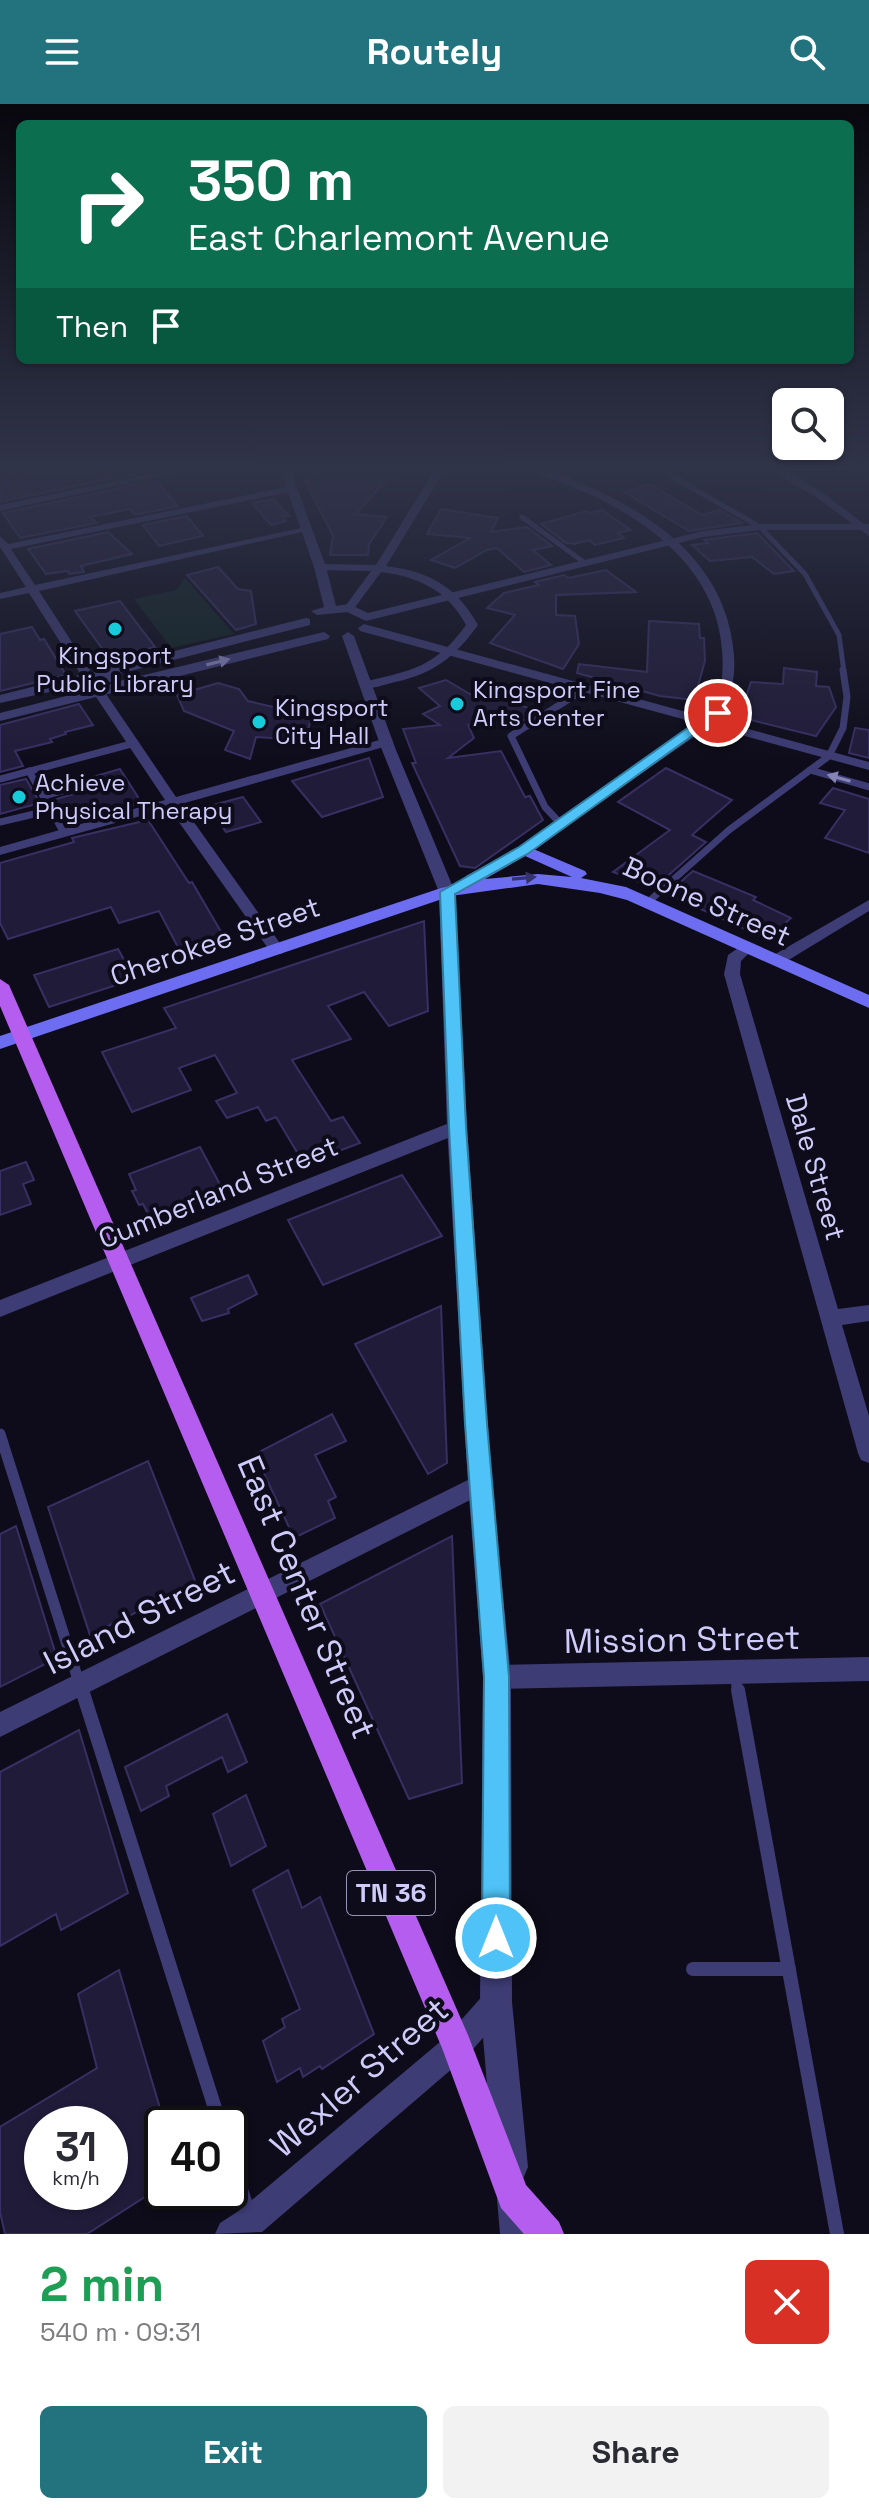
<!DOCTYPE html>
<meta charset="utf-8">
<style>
body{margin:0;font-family:"Space Grotesk",sans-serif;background:#f2f2f3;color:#2b2b33;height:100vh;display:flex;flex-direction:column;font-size:30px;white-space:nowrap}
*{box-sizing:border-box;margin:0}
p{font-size:26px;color:#7c7c81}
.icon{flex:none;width:44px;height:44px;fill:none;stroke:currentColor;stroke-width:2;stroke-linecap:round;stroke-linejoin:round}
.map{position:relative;height:2130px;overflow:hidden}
.details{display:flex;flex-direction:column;background:#fff;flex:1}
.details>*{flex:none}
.hud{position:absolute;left:16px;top:16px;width:838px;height:244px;border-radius:12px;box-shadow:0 2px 6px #0004;background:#0b6e4f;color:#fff;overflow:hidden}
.buttons{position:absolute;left:772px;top:284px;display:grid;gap:16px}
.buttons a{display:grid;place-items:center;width:72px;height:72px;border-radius:12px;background:#fff;box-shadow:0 2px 6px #0004;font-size:40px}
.speed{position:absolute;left:24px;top:2002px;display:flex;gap:16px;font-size:40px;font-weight:700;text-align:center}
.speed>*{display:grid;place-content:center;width:104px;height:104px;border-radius:50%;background:#fff;box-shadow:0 2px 6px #0004;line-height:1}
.speed small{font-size:20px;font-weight:400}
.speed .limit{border:4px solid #111;border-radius:12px;background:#fff;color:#111}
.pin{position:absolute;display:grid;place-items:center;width:68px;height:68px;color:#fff;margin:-34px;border:4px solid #fff;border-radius:50%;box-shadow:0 2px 8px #0007}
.me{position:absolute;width:88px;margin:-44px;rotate:0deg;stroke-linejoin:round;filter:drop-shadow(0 0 6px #0008)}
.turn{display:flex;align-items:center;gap:28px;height:168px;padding:0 40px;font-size:36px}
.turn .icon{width:104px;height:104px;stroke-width:2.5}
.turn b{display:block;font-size:56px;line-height:68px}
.then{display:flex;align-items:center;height:76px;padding:0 40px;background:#0003;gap:16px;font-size:30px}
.round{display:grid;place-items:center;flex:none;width:84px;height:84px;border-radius:12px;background:#f2f2f3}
.headline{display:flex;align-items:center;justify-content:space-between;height:136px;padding:0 40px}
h1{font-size:48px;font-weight:700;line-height:60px;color:#1e9e55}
.primary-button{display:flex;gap:16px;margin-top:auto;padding:16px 40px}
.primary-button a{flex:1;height:92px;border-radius:12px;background:#22737e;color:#fff;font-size:32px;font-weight:700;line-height:92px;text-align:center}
.primary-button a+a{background:#f2f2f3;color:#2b2b33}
header{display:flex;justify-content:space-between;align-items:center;height:104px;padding:0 40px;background:#22737e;color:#fff;font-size:36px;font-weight:700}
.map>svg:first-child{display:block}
.green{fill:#102322}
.building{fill:#201b39;stroke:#382f62;stroke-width:2;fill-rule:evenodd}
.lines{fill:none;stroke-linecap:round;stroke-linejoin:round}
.service-far3{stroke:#3d3c74;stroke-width:5}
.service-far2{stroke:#3d3c74;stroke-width:7}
.service-far1{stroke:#3d3c74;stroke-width:11}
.service{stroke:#3d3c74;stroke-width:14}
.minor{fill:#3d3c74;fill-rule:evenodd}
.tertiary{fill:#3d3c74;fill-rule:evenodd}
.secondary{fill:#6c6df0;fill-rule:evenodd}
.primary{fill:#b45dee;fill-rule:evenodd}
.oneway{fill:#8684b7}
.oneway2{fill:#343370}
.route{fill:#4fc3f7;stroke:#337fa1;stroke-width:2}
.poi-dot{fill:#17ccda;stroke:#0e0c1a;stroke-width:3}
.labels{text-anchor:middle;stroke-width:8;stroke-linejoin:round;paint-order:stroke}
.far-poi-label{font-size:24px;fill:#cfcbfa;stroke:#0e0c1a;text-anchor:start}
.shield{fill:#0e0c1a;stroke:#9592b7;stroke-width:2}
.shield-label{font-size:26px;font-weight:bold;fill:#cfcbfa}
.street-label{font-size:28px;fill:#cfcbfa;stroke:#0e0c1a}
.near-street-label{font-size:34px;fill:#cfcbfa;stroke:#0e0c1a}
</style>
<header><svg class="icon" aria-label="menu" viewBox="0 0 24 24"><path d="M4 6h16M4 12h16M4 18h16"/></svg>Routely<svg class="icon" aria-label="search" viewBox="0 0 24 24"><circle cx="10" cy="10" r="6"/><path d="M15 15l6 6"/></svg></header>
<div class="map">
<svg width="869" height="2130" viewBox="0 0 869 2130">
<rect width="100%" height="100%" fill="#0e0c1a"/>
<polygon class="green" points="185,474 234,530 171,544 134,495 176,486"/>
<g class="building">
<polygon points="53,362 144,362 148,367 0,398 0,372"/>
<polygon points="324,362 399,362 356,410 387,413 369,440 368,451 330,451 333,432 305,377"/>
<polygon points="156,376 178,402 135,411 130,405 90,413 97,419 20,434 3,409"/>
<polygon points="650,380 702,411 720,406 742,419 689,427 624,388"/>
<polygon points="274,395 289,412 283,412 286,417 271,421 252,399"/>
<polygon points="441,405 498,414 491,428 527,423 552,442 533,446 551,461 524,468 497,444 487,446 455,464 431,456 470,434 427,430"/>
<polygon points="602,406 631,426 618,429 624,434 595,441 589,436 575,440 566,439 541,420 586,407 589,409"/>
<polygon points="187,412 203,432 159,442 143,421"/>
<polygon points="108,428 132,450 81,462 84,468 70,470 67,467 46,470 28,445"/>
<polygon points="757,429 794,467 774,470 752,453 710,457 692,441 708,439 704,436"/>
<polygon points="218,463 238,485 251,487 256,520 236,526 187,471"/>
<polygon points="606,466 636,488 556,491 556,511 575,512 579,540 563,565 490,539 515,511 487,504 504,489 539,481 535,478 564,471 568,474"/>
<polygon points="120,497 155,543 109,554 75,507"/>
<polygon points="649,517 699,520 700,534 704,534 705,557 694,596 660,592 577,569 579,560 647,568"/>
<polygon points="32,523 40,536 44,535 66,571 0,587 0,530"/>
<polygon points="784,564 817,568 816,582 829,583 836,603 816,632 739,613 751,578 783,580"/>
<polygon points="446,576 475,593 491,587 503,596 538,607 523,617 501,612 468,621 474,634 448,654 501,647 525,693 530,692 543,716 475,764 460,762 412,659 416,659 403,625 440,621 423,610 440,602 419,584"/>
<polygon points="218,579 239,585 248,597 312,612 305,636 256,633 250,655 225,646 234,627 184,607 177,591"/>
<polygon points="79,600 93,621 65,628 66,630 50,635 52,638 15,647 23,662 0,668 0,621"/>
<polygon points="855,624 869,626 869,654 849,649"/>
<polygon points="369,654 383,693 322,713 292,677"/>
<polygon points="666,664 732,696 692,731 706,738 654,784 613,768 670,726 618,698"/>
<polygon points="120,665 138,693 133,702 67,721 53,696 84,687 86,681 82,676"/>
<polygon points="26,675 40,699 0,710 0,681"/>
<polygon points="833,684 869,695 869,749 825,734 845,706 820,699"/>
<polygon points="243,693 261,718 226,728 209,702"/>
<polygon points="148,716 189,779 192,778 227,838 190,851 182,851 159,807 119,819 111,803 8,835 0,819 0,759 74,738 72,734"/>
<polygon points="693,767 756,793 753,796 791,814 767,835 667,790"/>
<polygon points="424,817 428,907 389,922 364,888 328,902 351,935 292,956 331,1017 343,1013 360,1039 304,1060 276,1013 266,1017 258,1003 227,1014 216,997 237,989 215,951 179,964 191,986 132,1008 102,948 176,924 164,904"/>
<polygon points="118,845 135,875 49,903 34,871"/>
<polygon points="200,1043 224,1088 151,1116 143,1100 139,1101 132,1087 136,1086 129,1070"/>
<polygon points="26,1058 34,1076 23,1080 31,1100 0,1111 0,1067"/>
<polygon points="402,1071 442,1132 323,1181 288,1116"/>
<polygon points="248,1171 257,1190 228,1205 229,1209 202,1217 191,1194"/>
<polygon points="441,1202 447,1359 428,1370 355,1240"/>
<polygon points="332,1310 346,1337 315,1351 336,1393 328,1397 335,1414 294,1434 255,1350"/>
<polygon points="148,1357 196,1479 90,1531 48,1403"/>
<polygon points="16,1422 57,1554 0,1583 0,1430"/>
<polygon points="452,1432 462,1679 409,1695 320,1500"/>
<polygon points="227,1610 247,1658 228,1668 222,1653 166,1682 169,1692 141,1707 125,1663"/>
<polygon points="79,1626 128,1789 61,1826 56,1810 0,1842 0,1668"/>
<polygon points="246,1691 266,1742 231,1762 213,1710"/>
<polygon points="288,1766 302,1804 320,1793 374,1930 322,1965 320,1962 303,1973 300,1964 277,1978 263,1937 285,1923 282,1915 300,1905 253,1786"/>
<path d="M119 1866 162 2011V2082L87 2130H5L0 2108V2023L97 1964 78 1890ZM42 2020H110V2088H42Z"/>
</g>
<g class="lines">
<g class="service-far3">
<polyline points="654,362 760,423 805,470 839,531 844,568"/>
<polyline points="522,413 585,459"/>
</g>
<g class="service-far2">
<polyline points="810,666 869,683"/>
<polyline points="29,667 64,729"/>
<polyline points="0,675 135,639"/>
<polyline points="43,692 80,682"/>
<polyline points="0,718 51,706"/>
<polyline points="560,719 545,703 511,632 586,584"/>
<polyline points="647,799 729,726 829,652 843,624 847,593 843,566"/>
</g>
<g class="service-far1">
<polyline points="0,1330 82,1588"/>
<polyline points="735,1571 738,1588"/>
</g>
<g class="service">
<polyline points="82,1586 220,2020"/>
<polyline points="738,1586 837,2130"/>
<polyline points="693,1865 789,1865"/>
<polyline points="230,2052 249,2110"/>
</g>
<g class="minor">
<polygon points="188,362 207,362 0,407 0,401"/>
<path d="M437 362H447L386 462C430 468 456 482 478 521 455 553 433 570 395 578 384 581 373 585 363 584V578C411 567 436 563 466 521 448 487 420 473 381 468L353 506H345L344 504 371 467 320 466 315 463 320 460 376 461Z"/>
<path d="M524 362C545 362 564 371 583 380 659 413 727 462 734 551 736 576 730 600 713 620L524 750 519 749V743L705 614C722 595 724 570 722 546 717 471 656 421 591 391 570 381 544 375 524 362Z"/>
<path d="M761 362C795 362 842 404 869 424V432L816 393Z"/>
<polygon points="291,382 294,383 294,387 11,445 35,481 306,423 311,426 39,487 93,571 91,574 83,574 29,489 0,495 0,489 26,483 0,443 0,432 8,440"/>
<polygon points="100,586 104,587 176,693 383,635 391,635 391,641 181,700 282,842 282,850 272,850 169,704 0,751 0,743 165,696 94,590"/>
<polygon points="869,796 869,807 782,860 772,860 769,856 772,852"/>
<polygon points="747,838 755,843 741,857 740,870 838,1205 869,1201 869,1217 842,1221 869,1312 869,1359 861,1356 858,1349 724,870 728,851"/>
<polygon points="457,1016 463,1018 466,1023 463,1028 0,1213 0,1196"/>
<polygon points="480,1370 488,1373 491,1380 488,1387 0,1633 0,1608"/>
<polygon points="869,1553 869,1577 497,1585 488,1582 485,1573 488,1564 497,1561"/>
<polygon points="496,1884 506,1888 510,1898 506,1908 467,1952 262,2128 215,2130 220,2119 240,2106 447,1932 486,1888"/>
</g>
<g class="tertiary">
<polygon points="279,362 289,362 326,463 336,502 349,500 368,509 703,427 760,420 869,420 869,426 760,426 703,433 366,517 347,508 317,511 311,507 324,503 314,463"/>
<path d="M306 514 310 515V521L115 571 119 577 324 528 330 532 328 535 0 617V609L74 590 67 584 0 599V591ZM100 574 113 579 94 587 81 583 90 575Z"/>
<polygon points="364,520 869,658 869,666 360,527 358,524"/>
<polygon points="348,528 354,532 396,646 455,788 467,1023 492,1380 511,1573 512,1898 528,2063 523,2075 515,2078 526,2083 531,2095 534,2130 500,2130 497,2095 502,2083 510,2080 499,2075 494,2063 480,1898 483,1573 468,1380 447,1023 439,788 382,646 342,532"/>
</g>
<path class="secondary" d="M524 741 585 767 587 770 581 774 626 783 869 891V904L627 796 600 789 538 780 451 792 0 945V932L441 784 466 779V772ZM525 752 572 773 538 770 485 775Z"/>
<polygon class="primary" points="0,875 9,881 468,1931 526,2081 559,2118 564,2130 524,2130 501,2104 442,1944 0,902"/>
</g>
<defs><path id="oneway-solid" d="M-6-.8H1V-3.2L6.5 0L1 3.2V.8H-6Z" transform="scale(2)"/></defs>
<g class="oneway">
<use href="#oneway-solid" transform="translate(218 558) rotate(-14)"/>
<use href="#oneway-solid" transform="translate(839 674) rotate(-164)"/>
</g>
<use class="oneway2" href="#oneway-solid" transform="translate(524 774) rotate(-5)"/>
<linearGradient id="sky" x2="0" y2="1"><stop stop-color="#08070e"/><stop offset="0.55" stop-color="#303449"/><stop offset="1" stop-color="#303449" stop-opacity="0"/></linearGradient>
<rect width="869" height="660" fill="url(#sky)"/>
<polygon class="route" points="713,606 724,609 529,749 455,790 466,1023 487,1320 509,1573 510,1834 506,1844 496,1848 486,1844 482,1834 484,1573 465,1320 449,1023 440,788 519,743"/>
<g class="poi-dot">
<circle cx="115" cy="525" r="8"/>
<circle cx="457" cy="600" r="8"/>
<circle cx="259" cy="618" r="8"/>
<circle cx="19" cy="693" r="8"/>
</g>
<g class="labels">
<g class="far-poi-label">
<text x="115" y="560" text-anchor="middle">Kingsport<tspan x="115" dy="28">Public Library</tspan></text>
<text x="473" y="594">Kingsport Fine<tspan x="473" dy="28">Arts Center</tspan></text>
<text x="275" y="612">Kingsport<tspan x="275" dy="28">City Hall</tspan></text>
<text x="35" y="687">Achieve<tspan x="35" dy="28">Physical Therapy</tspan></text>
</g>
<rect class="shield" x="347" y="1767" width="88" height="44" rx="6"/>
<g class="shield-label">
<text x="391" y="1798">TN 36</text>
</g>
<g class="street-label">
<text transform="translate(707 797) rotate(24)" y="10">Boone Street</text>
<text transform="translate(215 837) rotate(-19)" y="10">Cherokee Street</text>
<text transform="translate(816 1063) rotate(74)" y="10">Dale Street</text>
<text transform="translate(218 1088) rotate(-22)" y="10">Cumberland Street</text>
</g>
<g class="near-street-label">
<text transform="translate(307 1493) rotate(67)" y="12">East Center Street</text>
<text transform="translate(139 1513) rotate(-27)" y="12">Island Street</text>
<text transform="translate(682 1535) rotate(-1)" y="12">Mission Street</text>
<text transform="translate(359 1973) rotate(-41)" y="12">Wexler Street</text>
</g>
</g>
</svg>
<div class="buttons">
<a><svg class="icon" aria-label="search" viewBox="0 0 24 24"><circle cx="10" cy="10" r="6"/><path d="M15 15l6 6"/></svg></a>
</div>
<div class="speed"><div>31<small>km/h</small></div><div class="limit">40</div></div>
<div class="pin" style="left:718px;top:609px;background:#d93025"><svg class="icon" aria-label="arrive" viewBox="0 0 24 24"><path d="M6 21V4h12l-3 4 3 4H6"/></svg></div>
<svg class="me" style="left:496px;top:1834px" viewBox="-20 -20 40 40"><circle r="17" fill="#4fc3f7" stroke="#fff" stroke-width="3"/><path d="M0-11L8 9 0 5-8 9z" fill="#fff"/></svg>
<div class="hud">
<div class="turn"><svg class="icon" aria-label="right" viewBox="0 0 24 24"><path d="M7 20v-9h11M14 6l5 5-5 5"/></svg><div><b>350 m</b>East Charlemont Avenue</div></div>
<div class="then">Then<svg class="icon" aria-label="arrive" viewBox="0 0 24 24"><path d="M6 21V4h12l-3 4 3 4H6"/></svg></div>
</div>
</div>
<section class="details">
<div class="headline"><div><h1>2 min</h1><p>540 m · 09:31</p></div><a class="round" style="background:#d93025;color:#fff"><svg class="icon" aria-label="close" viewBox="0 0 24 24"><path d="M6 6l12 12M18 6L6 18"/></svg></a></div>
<div class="primary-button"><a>Exit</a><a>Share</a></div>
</section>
